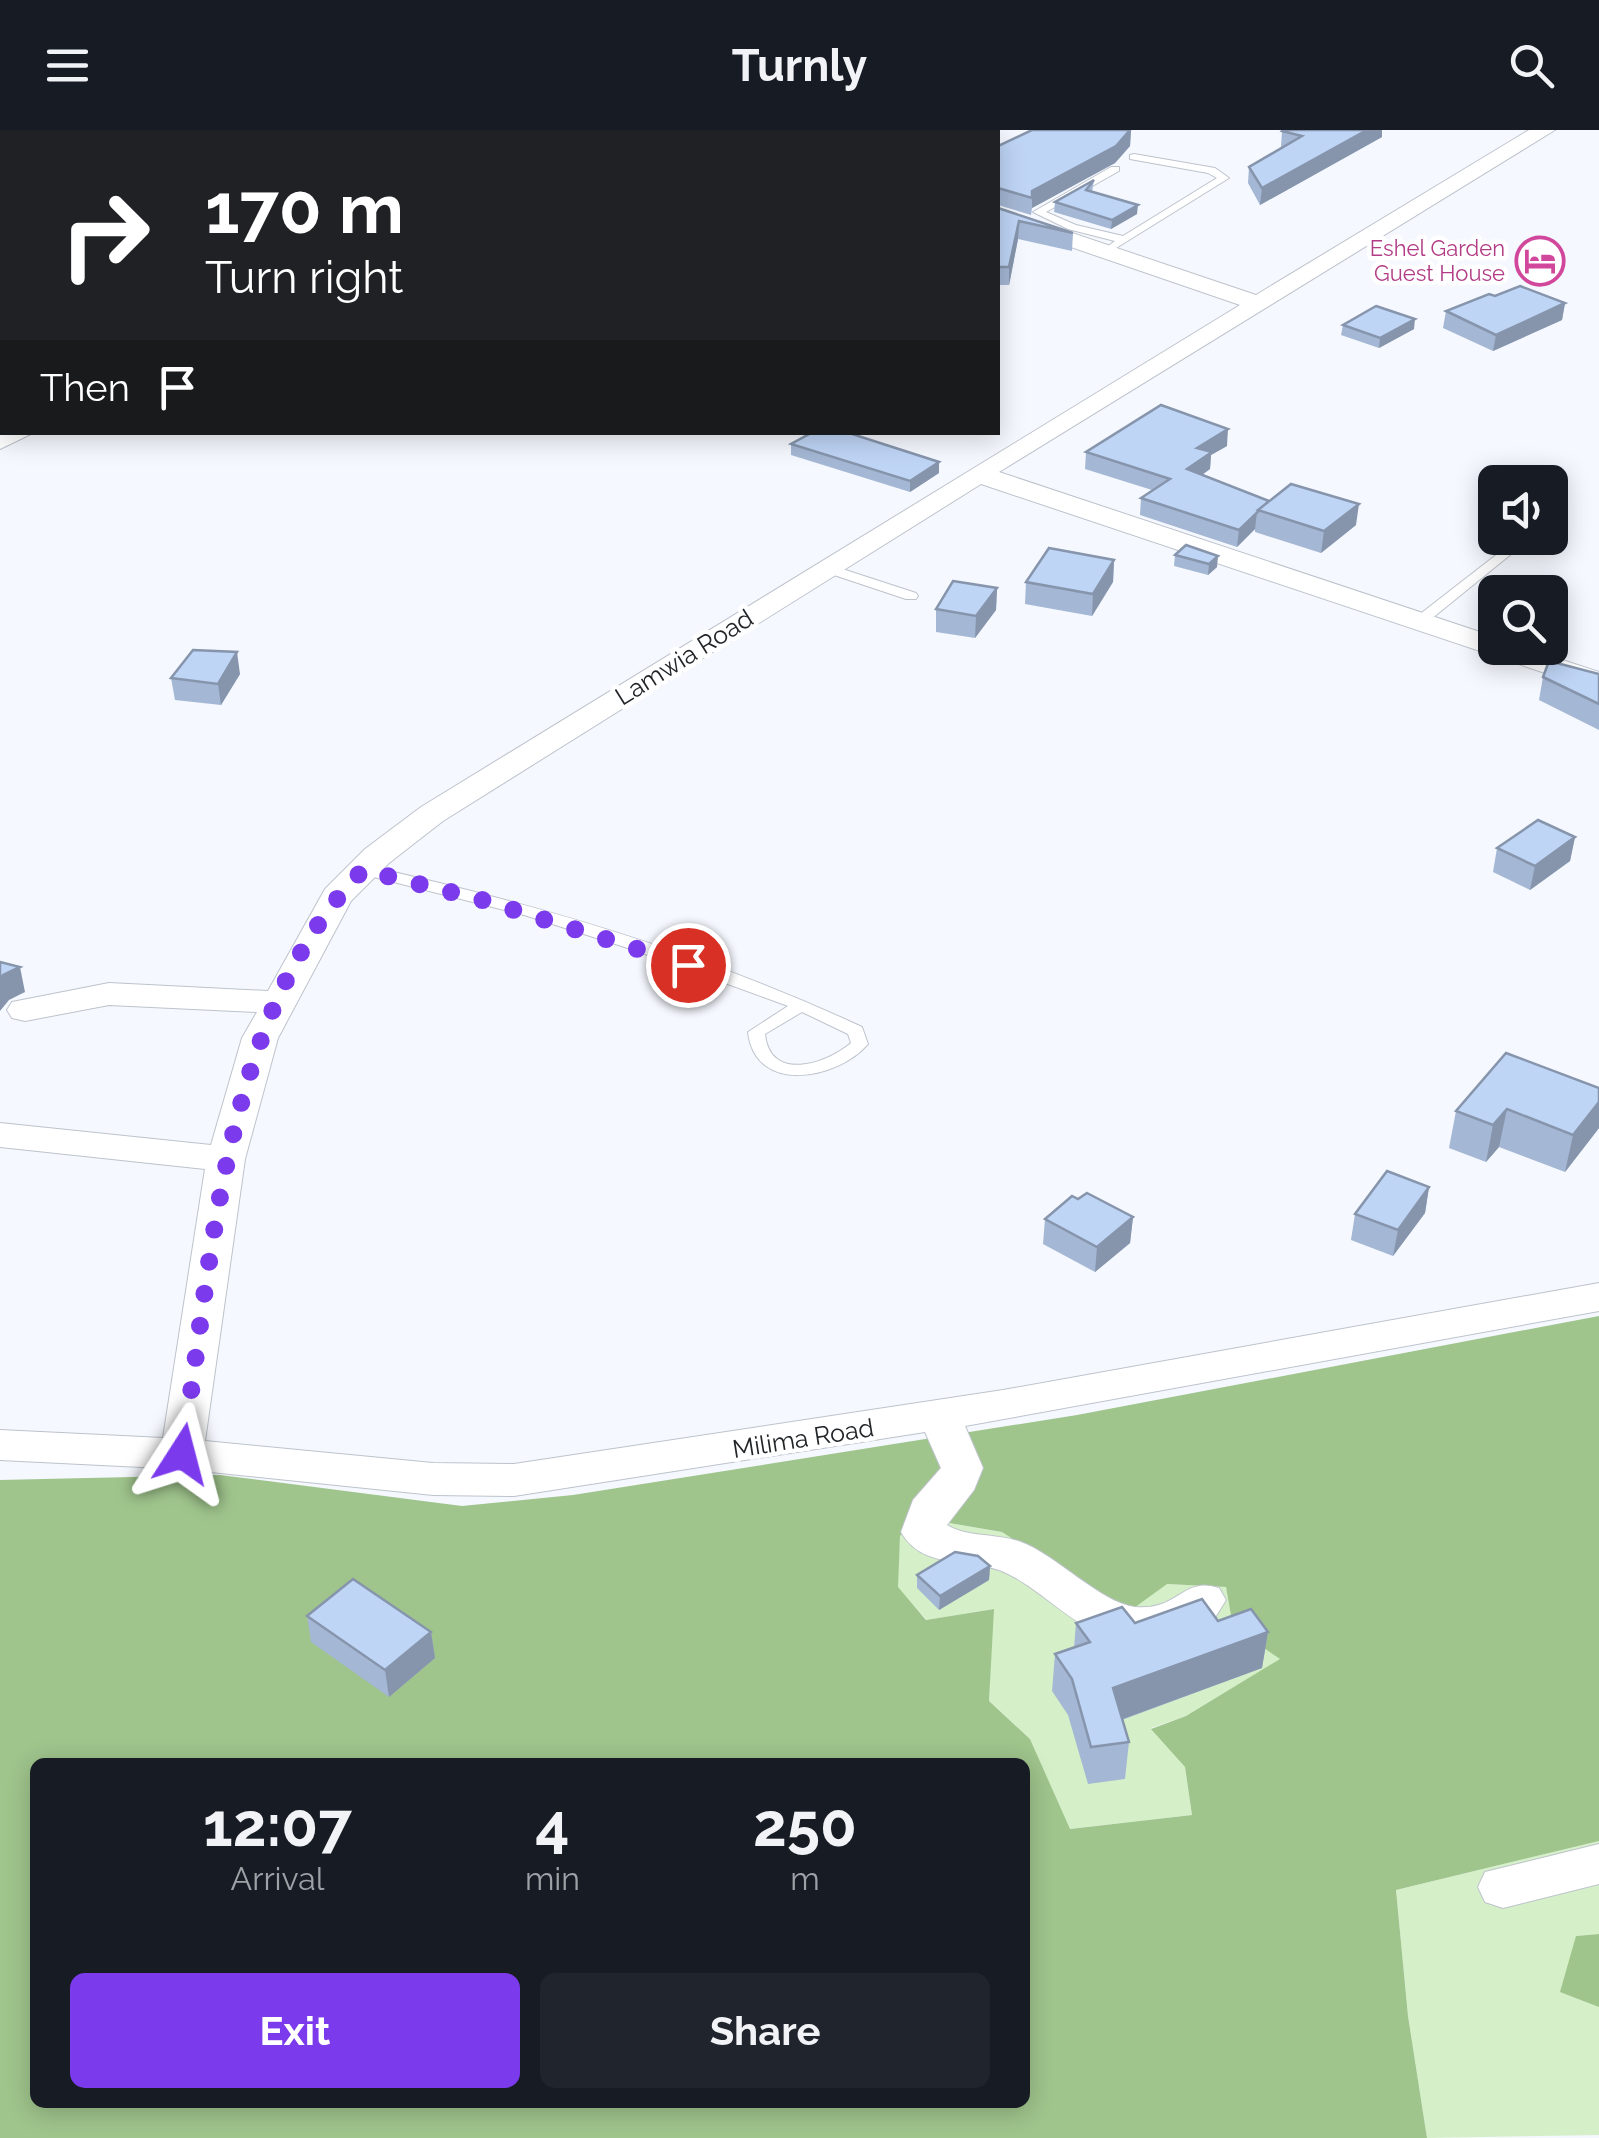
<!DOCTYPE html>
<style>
body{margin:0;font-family:Raleway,sans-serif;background:#20242c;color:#f1f3f6;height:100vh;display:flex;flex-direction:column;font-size:38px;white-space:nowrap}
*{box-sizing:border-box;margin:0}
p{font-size:32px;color:#9ea1a6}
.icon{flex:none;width:55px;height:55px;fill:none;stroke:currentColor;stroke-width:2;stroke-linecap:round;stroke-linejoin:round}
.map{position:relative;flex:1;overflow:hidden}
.sheet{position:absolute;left:30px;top:1628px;width:1000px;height:350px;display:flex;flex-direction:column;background:#171b24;border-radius:15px;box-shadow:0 5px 25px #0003}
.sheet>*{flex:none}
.banner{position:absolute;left:0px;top:0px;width:1000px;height:305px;box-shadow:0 5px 25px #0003;background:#202124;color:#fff;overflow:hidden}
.controls{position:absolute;left:1478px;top:335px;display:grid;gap:20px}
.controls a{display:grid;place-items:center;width:90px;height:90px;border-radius:15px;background:#171b24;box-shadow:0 5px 25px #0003;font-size:50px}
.pin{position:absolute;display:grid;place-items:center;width:85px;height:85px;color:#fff;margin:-42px;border:5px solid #fff;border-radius:50%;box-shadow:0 2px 10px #0007}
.me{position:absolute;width:110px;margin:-55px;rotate:9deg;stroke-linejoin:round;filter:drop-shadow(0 0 8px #0008)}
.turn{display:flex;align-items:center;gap:35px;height:210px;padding:0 40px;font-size:45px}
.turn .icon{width:130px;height:130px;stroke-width:2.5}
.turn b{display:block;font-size:70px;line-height:85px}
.then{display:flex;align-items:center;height:95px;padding:0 40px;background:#0003;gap:20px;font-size:38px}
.eta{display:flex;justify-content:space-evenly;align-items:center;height:170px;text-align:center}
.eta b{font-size:60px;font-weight:700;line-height:70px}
.button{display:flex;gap:20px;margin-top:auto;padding:20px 40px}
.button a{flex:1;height:115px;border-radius:15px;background:#7c3aed;color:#fff;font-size:40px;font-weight:700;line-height:115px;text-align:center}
.button a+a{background:#20242c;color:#f1f3f6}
header{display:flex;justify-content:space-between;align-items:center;height:130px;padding:0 40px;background:#171b24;font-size:45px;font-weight:700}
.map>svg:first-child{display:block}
.green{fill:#d5f0c8}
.forest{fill:#9fc48c;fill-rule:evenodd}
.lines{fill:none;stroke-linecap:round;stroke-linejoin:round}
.service-casing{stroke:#bdc3cc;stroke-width:2}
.minor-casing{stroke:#bdc3cc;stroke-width:2}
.service{fill:#fff;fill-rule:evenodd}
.minor{fill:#fff;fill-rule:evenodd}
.wall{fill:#a4b7d4}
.shaded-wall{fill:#8695ac}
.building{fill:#bfd5f6;stroke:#8695ac;stroke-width:2.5}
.route{stroke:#7c3aed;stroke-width:18;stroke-dasharray:0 32.4}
.labels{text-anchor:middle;stroke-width:9;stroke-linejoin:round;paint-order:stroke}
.far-hotel-label{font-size:22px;fill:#b23c85;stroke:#fff;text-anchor:end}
.street-label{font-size:25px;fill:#222528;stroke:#fff}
</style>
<header><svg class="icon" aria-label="menu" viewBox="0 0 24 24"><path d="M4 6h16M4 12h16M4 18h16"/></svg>Turnly<svg class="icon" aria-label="search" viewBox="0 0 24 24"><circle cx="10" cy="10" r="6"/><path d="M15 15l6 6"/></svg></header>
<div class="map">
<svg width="1599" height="2008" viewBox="0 0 1599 2008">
<rect width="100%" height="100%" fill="#f5f8fe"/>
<g class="green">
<polygon points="919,1388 1002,1402 1064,1439 1167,1454 1226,1457 1233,1497 1281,1529 1186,1586 1151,1598 1185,1637 1192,1685 1069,1699 1030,1609 989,1571 993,1479 927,1490 897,1457 900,1406"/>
<polygon points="1599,1711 1599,1804 1576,1806 1599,1877 1599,2005 1427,2008 1408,1886 1396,1760"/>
</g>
<g class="forest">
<path d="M1599 1186V1711L1396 1760 1408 1886 1427 2008H0V1350L220 1345 462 1376 573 1365 1077 1285ZM920 1388 1002 1402 1127 1483 1167 1454 1226 1457 1233 1497 1280 1529 1186 1586 1151 1599 1185 1637 1192 1685 1070 1699 1030 1609 989 1571 994 1479 926 1490 898 1457 900 1406ZM35 1632H1025V1972H35Z"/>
<polygon points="1599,1804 1599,1877 1560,1862 1576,1806"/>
</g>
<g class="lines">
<g class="service-casing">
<g id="service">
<polygon points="1134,24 1215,38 1229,48 1108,123 1103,120 1115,111 1068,99 1033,82 1111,37 1119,37 1119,41 1046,82 1076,95 1123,106 1217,48 1208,43 1130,29 1130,25"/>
<polygon points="1556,379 1562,383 1550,392 1550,382"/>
<polygon points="1518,408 1531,408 1425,494 1415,494 1415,488"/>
<polygon points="827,434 916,463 918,466 916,469 906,469 822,441 820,438"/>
<path d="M363 735C533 773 704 823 862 897L868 914C837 950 755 965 748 902L788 876 634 820 524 785 358 743 355 740ZM802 882 848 904 851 913C825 935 770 952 765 904Z"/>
</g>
</g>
<g class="minor-casing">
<g id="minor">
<polygon points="352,0 381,0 383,2 354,2"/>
<path d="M1529 0H1555L999 342 1495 507V518H1526L1599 542V561L981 354 443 691 389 733 351 771 278 908 245 1029 205 1311 433 1333 514 1334 1003 1260 1599 1153V1181L965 1296 983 1338 974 1360 947 1395C969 1408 997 1403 1021 1412 1056 1425 1101 1473 1135 1477 1179 1481 1182 1446 1219 1458L1226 1470 1211 1494C1181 1503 1151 1516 1120 1510 1075 1502 1041 1456 999 1440 965 1428 922 1439 901 1402L913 1370 941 1338 925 1302 514 1366 433 1365 182 1339 0 1330V1300L163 1308 205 1039 0 1017V993L211 1015 242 908 257 882 109 875 25 891 12 888 7 880 12 872 109 853 268 861 325 759 365 719 421 677 1240 175 998 92V78L1256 165Z"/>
<polygon points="0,302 2,301 35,302 0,319"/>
<polygon points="1599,1714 1599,1754 1503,1778 1485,1772 1478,1757 1485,1742"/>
</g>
</g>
<use href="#service" class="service"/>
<use href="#minor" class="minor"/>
</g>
<g class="wall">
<polygon points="1032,0 1131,0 1130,16 1115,33 1032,78 1031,85 998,75 998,16"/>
<polygon points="1282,1 1382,7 1260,75 1248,53 1249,37 1282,17 1281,17"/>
<polygon points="1094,50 1092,62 1137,84 1111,99 1054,82 1055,72"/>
<polygon points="998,76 998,78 1073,103 1072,121 1018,109 1009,155 998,155"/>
<polygon points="1495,166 1565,173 1562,190 1493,221 1443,198 1446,181"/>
<polygon points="1343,195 1414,199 1379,218 1341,205"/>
<polygon points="791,314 939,332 939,343 910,362 791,325"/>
<polygon points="1227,316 1211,325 1210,339 1202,345 1269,372 1356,395 1321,423 1255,402 1255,399 1237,417 1140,385 1141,368 1152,360 1085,339 1086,322"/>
<polygon points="1175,425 1217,437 1208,445 1174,436"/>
<polygon points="1114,430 1113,452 1092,486 1025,474 1026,452"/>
<polygon points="997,458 996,480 975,508 936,502 936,479"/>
<polygon points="240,544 221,575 175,570 171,548"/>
<polygon points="1599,544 1599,600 1539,570 1543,547"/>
<polygon points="1575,707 1570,731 1530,760 1493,742 1497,718"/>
<polygon points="1599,958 1599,998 1565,1042 1499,1017 1486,1032 1449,1018 1456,981"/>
<polygon points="1429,1057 1425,1083 1393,1126 1351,1110 1355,1084"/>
<polygon points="1078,1069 1133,1087 1130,1113 1095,1142 1043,1114 1045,1089"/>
<polygon points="990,1436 989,1450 939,1480 917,1458 917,1445"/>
<polygon points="307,1486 431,1502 435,1528 389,1567 311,1512"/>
<polygon points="1218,1491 1268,1502 1262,1538 1122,1590 1129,1612 1125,1649 1088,1654 1068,1585 1052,1561 1055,1524 1074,1518 1076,1493"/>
</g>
<g class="shaded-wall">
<polygon points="1131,0 1130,16 1115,33 1032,78 1032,61"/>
<polygon points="1367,0 1382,0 1382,7 1260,75 1262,58"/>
<polygon points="1138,75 1137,84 1111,99 1112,90"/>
<polygon points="1019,91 1018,109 1009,155 1009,137"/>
<polygon points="1565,173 1562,190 1493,221 1496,205"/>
<polygon points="2,182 2,213 0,214 0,183"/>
<polygon points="1415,189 1414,199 1379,218 1380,208"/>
<polygon points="1228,299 1227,316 1211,325 1210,339 1186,356 1187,339 1197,318"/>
<polygon points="939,332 939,343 910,362 910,351"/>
<polygon points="1359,374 1356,395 1321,423 1324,401"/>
<polygon points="1257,382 1255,399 1237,417 1239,400"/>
<polygon points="1218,426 1217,437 1208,445 1209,434"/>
<polygon points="1114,430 1113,452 1092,486 1093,464"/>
<polygon points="997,458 996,480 975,508 976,486"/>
<polygon points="237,522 240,544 221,575 218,554"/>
<polygon points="1575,707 1570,731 1530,760 1535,736"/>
<polygon points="20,837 25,862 9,870 0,881 0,850 3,845"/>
<polygon points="1599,972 1599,998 1565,1042 1573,1005"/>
<polygon points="1507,979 1499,1017 1486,1032 1493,995"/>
<polygon points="1429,1057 1425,1083 1393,1126 1398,1100"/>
<polygon points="1133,1087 1130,1113 1095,1142 1097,1117"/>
<polygon points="990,1436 989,1450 939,1480 940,1466"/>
<polygon points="431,1502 435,1528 389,1567 385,1540"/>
<polygon points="1268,1502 1262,1538 1109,1594 1113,1558"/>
</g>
<g class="building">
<polygon points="530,0 675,0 678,2 528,2 527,1"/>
<polygon points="1032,0 1130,0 1116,16 1032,61 1032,68 998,58 998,16"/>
<polygon points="1283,0 1367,0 1262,58 1249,37 1302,6 1282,1"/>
<polygon points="2,38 2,182 0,183 0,39"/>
<polygon points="1094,50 1086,60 1138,75 1112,90 1055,72"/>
<polygon points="998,76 998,78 1073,103 1019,91 1009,137 998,137"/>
<polygon points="1520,156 1565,173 1496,205 1446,181 1489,164 1495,166"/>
<polygon points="1376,176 1415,189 1380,208 1343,195"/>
<polygon points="1161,275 1228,299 1197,318 1212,322 1187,339 1269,371 1239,400 1141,368 1170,349 1086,322"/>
<polygon points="813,302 846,302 939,332 910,351 791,314"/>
<polygon points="1291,354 1359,374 1324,401 1258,380"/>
<polygon points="1186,415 1218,426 1209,434 1175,425"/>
<polygon points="1049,418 1114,430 1093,464 1026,452"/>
<polygon points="953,451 997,458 976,486 936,479"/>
<polygon points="193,520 237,522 218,554 171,548"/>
<polygon points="1549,531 1599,544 1599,574 1543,547"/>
<polygon points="1538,690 1575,707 1535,736 1497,718"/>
<polygon points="0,832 20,837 3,845 0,850"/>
<polygon points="1506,923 1599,958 1599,972 1573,1005 1507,979 1493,995 1456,981"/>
<polygon points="1387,1041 1429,1057 1398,1100 1355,1084"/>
<polygon points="1087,1063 1133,1087 1097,1117 1045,1089 1072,1066 1078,1069"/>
<polygon points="955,1422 978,1426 990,1436 940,1466 917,1445"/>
<polygon points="353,1449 431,1502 385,1540 307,1486"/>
<polygon points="1202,1469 1218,1491 1251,1479 1268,1502 1113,1558 1129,1612 1091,1617 1072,1549 1055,1524 1090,1512 1076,1493 1122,1477 1135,1493"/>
</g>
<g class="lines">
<path class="route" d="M182 1324C212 1135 222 882 363 740L479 769 688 835"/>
</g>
<defs>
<g id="hotel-ring" transform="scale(2.5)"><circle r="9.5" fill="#fff" stroke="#d1479c" stroke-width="1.5"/><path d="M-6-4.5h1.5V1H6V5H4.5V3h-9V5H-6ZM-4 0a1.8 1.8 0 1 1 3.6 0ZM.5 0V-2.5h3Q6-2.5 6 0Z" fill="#d1479c"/></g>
</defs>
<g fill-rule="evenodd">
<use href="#hotel-ring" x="1540" y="131"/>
</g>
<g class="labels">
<g class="far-hotel-label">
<text x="1505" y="126">Eshel Garden<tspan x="1505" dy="25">Guest House</tspan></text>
</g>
<g class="street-label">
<text transform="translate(684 527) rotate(-32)" y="9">Lamwia Road</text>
<text transform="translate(803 1308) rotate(-9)" y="9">Milima Road</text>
</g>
</g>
</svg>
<div class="controls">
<a><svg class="icon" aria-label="sound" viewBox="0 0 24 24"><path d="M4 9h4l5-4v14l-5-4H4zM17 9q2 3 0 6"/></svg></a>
<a><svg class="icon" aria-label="search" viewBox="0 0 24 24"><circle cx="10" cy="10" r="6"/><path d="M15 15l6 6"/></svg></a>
</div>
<div class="pin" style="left:688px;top:835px;background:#d93025"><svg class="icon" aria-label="arrive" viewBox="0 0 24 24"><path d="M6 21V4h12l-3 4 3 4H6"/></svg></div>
<svg class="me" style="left:182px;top:1324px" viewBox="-20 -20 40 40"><path d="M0-17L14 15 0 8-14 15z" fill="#7c3aed" stroke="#fff" stroke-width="4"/></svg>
<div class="banner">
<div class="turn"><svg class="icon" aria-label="right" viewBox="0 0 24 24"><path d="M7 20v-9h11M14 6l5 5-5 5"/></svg><div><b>170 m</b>Turn right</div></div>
<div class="then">Then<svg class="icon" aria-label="arrive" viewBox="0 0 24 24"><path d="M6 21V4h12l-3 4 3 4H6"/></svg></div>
</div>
<section class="sheet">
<div class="eta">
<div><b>12:07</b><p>Arrival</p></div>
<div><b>4</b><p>min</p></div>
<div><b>250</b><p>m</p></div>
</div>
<div class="button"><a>Exit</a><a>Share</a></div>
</section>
</div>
